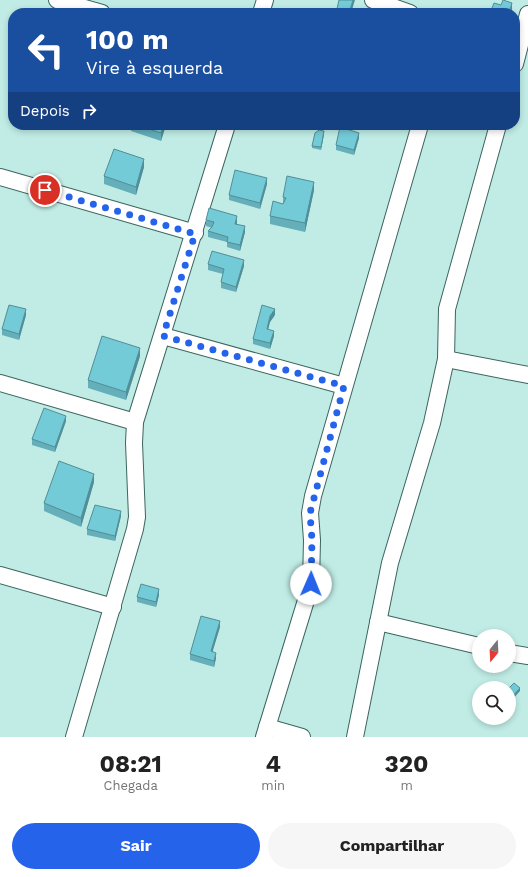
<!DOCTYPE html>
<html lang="pt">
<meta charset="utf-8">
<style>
body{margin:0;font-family:"Work Sans",sans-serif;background:#f6f6f6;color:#222;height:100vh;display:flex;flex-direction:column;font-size:15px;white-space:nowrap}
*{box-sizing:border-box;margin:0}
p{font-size:13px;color:#767676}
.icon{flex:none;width:22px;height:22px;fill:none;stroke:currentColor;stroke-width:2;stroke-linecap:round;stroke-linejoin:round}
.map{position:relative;height:737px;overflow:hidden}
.panel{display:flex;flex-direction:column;background:#fff;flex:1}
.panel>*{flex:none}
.guide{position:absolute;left:8px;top:8px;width:512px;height:122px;border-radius:16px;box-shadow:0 2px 6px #0003;background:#1a4fa0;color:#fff;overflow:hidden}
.needle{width:26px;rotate:198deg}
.fabs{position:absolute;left:472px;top:629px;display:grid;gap:8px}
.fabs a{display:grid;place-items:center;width:44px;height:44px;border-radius:50%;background:#fff;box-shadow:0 2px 6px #0003;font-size:20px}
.pin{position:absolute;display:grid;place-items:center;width:34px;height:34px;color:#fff;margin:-17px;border:2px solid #fff;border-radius:50%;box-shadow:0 1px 4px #0007}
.me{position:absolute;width:44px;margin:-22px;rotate:1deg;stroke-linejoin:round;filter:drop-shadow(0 0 3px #0008)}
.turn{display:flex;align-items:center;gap:14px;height:84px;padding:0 12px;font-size:18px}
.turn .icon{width:52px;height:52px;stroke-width:2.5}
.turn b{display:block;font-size:28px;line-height:34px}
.then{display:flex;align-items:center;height:38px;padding:0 12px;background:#0003;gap:8px;font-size:15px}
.eta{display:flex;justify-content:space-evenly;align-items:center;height:68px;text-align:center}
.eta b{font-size:24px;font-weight:700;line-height:28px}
.cta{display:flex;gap:8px;margin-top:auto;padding:8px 12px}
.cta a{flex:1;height:46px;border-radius:24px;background:#2563eb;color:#fff;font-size:16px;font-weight:700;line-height:46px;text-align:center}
.cta a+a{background:#f6f6f6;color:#222}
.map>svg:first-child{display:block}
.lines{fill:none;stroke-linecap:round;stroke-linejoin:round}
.street-casing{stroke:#3c655f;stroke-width:18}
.street{stroke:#fff;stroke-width:16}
.wall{fill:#64afba}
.shaded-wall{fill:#518e97}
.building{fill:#74cbd8;stroke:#518e97}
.route{stroke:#2563eb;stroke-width:7;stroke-dasharray:0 12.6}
</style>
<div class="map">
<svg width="528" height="737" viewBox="0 0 528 737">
<rect width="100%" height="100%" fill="#c0ece5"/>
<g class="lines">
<g class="street-casing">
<g id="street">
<polyline points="57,0 102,13"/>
<polyline points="373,0 410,13"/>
<polyline points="261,13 265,0"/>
<polyline points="515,64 528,14"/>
<polyline points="0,177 195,233"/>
<polyline points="163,336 344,386"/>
<polyline points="446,359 528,375"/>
<polyline points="0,383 135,422"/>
<polyline points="0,575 113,607"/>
<polyline points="378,622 479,646"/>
<polyline points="509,653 528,656"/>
<polyline points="267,727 302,737"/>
<polyline points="74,737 135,529 137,517 134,443 135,422 227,125"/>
<polyline points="264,737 311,584 312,540 310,513 313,496 420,125"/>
<polyline points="355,737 390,563 432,423 446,359 447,309 498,125"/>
</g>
</g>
<use href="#street" class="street"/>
</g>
<g class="wall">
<polygon points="131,125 166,125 161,141 131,131"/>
<polygon points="324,134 321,150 312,148 312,146"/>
<polygon points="359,138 354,155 336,150 336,145"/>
<polygon points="144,167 136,195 104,184 104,176"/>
<polygon points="267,184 260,209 229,200 229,195"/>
<polygon points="314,190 305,232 270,224 270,216 283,204 283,197"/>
<polygon points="206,220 237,222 237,224 245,232 240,251 227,247 227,242 208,237 208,231 212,228 206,226"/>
<polygon points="208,264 244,266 236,292 221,288 221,282 223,274 208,270"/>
<polygon points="26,315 19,340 2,335 2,329"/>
<polygon points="275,315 270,322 268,329 274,336 270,349 253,344 253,339"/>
<polygon points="140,356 126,400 88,388 88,380"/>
<polygon points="66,421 55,452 32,445 32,439"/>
<polygon points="94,482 81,527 44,511 44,503"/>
<polygon points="121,516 115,541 87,535 87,529"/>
<polygon points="159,595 156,607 137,602 137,597"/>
<polygon points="220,627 212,651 216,658 214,667 190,660 190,654"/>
</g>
<g class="shaded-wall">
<polygon points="353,0 355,0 351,13 349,13"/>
<polygon points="512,3 512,9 510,13 509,13"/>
<polygon points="163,125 166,125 161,141 161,133"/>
<polygon points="324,131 324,134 321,150 321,147"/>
<polygon points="359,133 359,138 354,155 354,150"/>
<polygon points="144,159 144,167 136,195 136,187"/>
<polygon points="267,178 267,184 260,209 260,203"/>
<polygon points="314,182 314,190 305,232 305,223"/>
<polygon points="237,216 237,222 235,230 235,224"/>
<polygon points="245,226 245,232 240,251 240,245"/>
<polygon points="244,260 244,266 236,292 236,287"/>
<polygon points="26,309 26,315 19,340 19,334"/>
<polygon points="275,309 275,315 270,322 267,334 267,329 270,316"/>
<polygon points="274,331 274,336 270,349 270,343"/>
<polygon points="140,348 140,356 126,400 126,392"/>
<polygon points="66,416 66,421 55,452 55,447"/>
<polygon points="94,474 94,482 81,527 81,518"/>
<polygon points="121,511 121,516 115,541 115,536"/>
<polygon points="159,589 159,595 156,607 156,602"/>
<polygon points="220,621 220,627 211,657 211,651"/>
<polygon points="216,653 216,658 214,667 214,661"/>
<polygon points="520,688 520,691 509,703 509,700"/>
</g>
<g class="building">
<polygon points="339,0 353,0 349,13 336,13"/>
<polygon points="503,0 512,3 509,13 490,13 494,3 501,5"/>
<polygon points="137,125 163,125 161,133"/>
<polygon points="340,127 359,133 354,150 336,145"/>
<polygon points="319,130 324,131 321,147 312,146 315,133"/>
<polygon points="114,149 144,159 136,187 104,176"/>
<polygon points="235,170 267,178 260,203 229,195"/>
<polygon points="287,176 314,182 305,223 270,216 273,201 283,204 286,198 283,197"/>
<polygon points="209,208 237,216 235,224 245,226 240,245 227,242 228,237 208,231 212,227 214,222 206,220"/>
<polygon points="212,251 244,260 236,287 221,282 224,269 208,264"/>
<polygon points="9,305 26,309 19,334 2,329"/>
<polygon points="262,305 275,309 270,316 267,329 274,331 270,343 253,339"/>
<polygon points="102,336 140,348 126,392 88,380"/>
<polygon points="44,408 66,416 55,447 32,439"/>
<polygon points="59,461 94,474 81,518 44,503"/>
<polygon points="95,505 121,511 115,536 87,529"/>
<polygon points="141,584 159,589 156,602 137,597"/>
<polygon points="201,616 220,621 211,651 216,653 214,661 190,654"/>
<polygon points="514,683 520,688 509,700 509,688"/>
</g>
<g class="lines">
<polyline class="route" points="45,190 195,234 163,336 344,386 310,513 312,540 311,584"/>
</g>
</svg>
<div class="fabs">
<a><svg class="needle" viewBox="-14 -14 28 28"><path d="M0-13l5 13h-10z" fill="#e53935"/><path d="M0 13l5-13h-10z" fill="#767676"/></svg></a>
<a><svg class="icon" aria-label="search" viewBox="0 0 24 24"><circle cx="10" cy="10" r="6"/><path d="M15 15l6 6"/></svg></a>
</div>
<div class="pin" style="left:45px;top:190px;background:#d93025"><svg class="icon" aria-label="arrive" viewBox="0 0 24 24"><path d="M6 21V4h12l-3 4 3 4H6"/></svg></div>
<svg class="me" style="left:311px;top:584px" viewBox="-20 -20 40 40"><circle r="19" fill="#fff"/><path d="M0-13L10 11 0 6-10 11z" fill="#2563eb"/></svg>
<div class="guide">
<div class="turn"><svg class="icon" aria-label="left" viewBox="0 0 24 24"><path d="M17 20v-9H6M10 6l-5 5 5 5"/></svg><div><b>100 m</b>Vire à esquerda</div></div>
<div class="then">Depois<svg class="icon" aria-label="right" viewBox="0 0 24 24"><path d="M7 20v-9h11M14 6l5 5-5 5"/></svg></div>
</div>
</div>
<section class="panel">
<div class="eta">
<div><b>08:21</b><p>Chegada</p></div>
<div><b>4</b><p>min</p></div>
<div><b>320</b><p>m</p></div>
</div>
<div class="cta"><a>Sair</a><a>Compartilhar</a></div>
</section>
